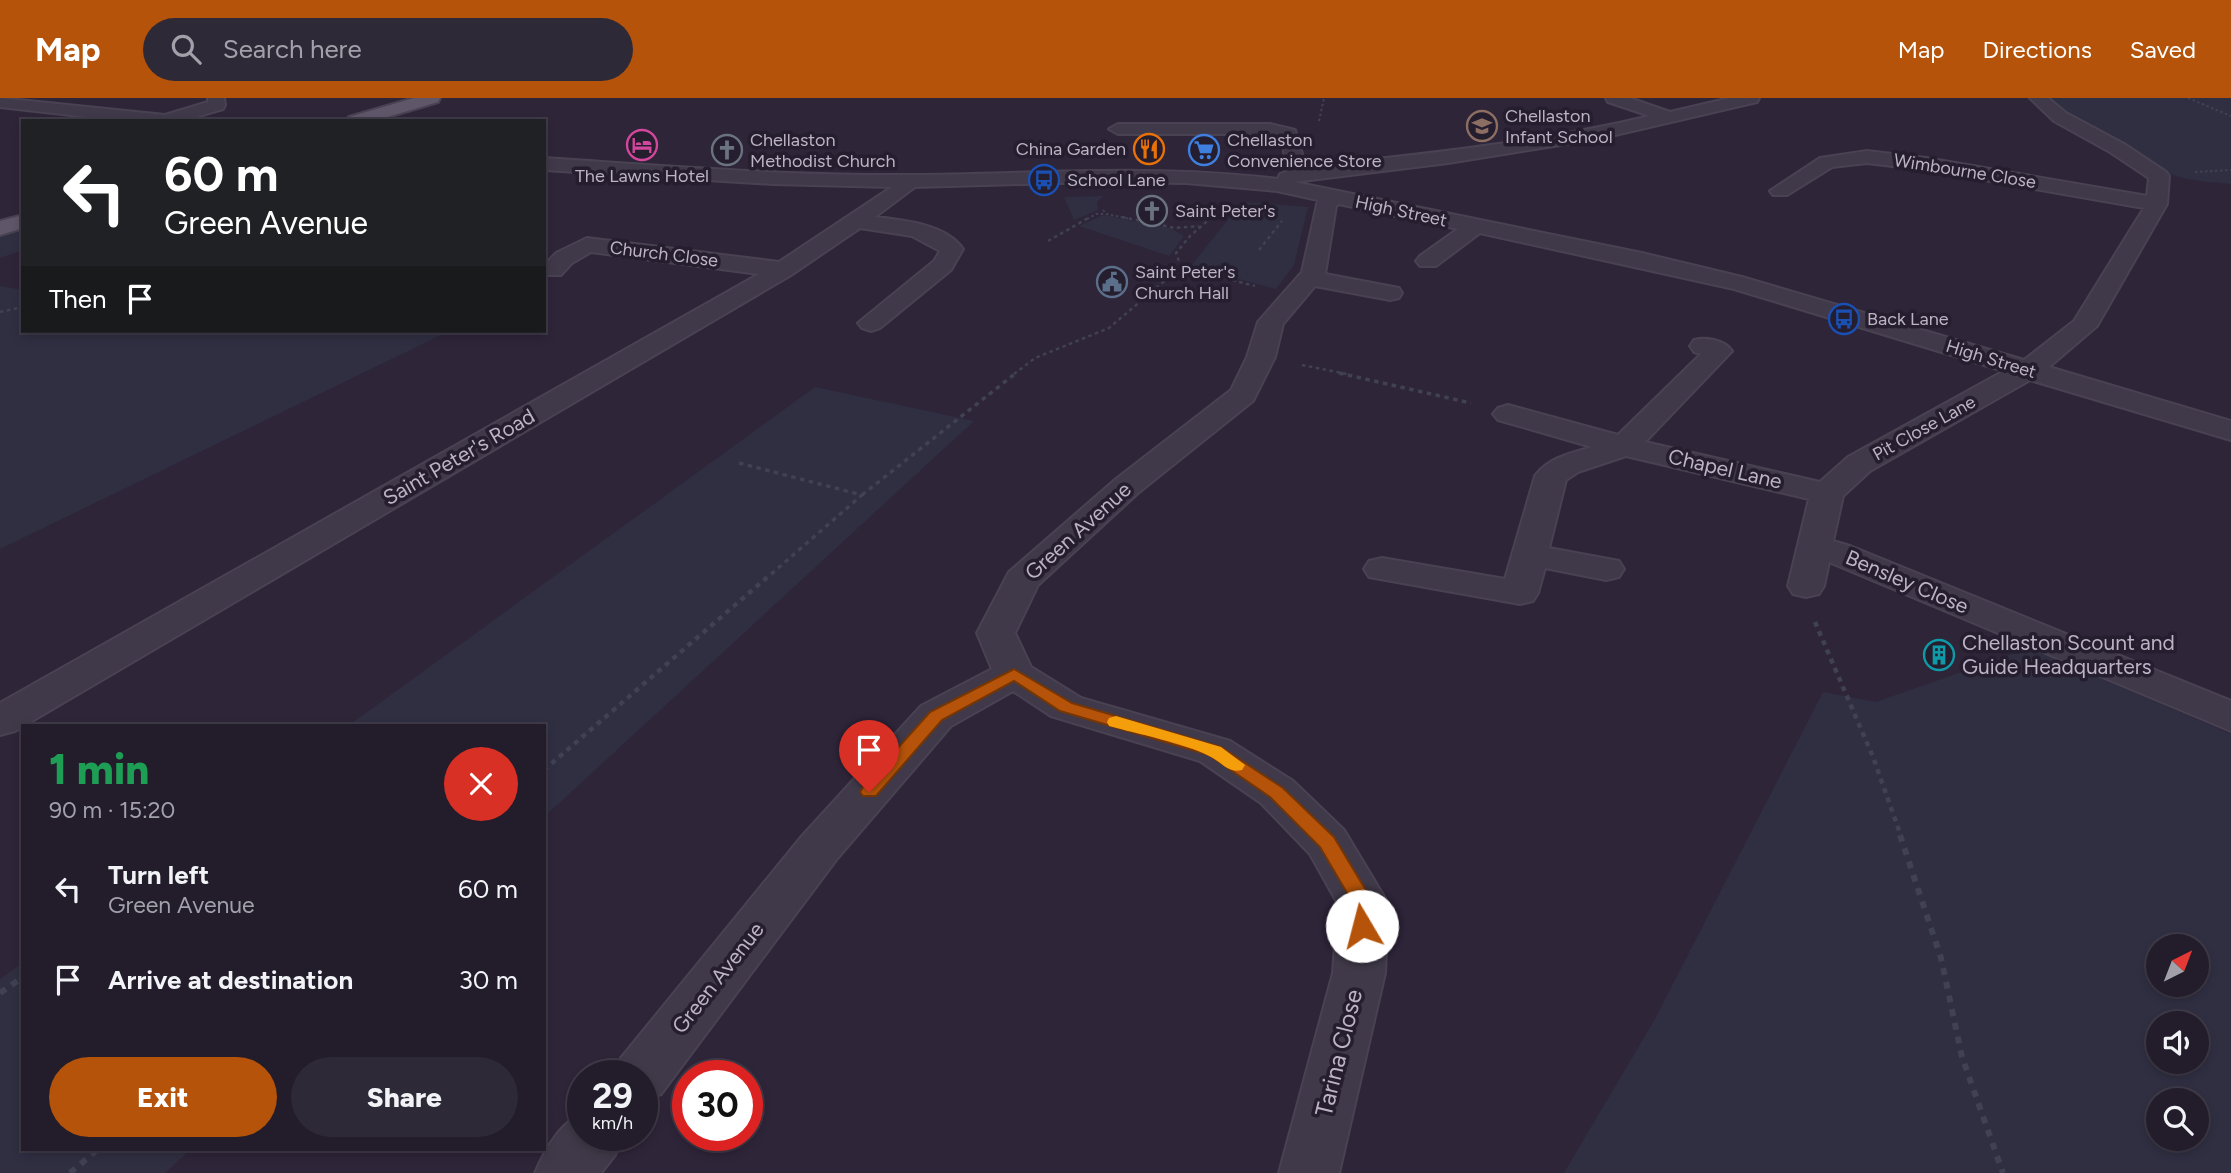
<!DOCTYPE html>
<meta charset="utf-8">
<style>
body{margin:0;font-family:Figtree,sans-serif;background:#2e2937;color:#f1f3f6;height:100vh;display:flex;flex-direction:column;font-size:26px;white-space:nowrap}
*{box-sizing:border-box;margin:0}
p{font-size:23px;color:#a2a1a9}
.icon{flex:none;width:38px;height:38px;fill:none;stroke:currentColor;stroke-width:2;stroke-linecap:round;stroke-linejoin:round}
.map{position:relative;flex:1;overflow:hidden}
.panel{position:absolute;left:21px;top:626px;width:525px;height:427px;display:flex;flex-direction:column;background:#221c2b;border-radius:0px;box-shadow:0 4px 10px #0003,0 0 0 2px #3f3a47}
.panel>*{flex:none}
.hud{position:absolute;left:21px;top:21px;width:525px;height:214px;border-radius:0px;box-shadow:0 4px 10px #0003,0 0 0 2px #3f3a47;background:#202124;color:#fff;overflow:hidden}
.needle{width:46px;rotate:42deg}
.controls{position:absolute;left:2146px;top:836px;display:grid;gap:14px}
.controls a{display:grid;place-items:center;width:63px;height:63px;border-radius:50%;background:#221c2b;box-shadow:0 4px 10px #0003,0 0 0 2px #3f3a47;font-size:35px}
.speed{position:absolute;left:567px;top:962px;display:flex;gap:14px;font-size:35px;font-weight:700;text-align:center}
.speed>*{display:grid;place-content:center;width:91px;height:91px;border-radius:50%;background:#221c2b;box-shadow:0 4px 10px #0003,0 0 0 2px #3f3a47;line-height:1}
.speed small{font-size:18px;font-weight:400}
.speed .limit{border:10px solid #d22;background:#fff;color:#111}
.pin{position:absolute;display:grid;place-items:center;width:60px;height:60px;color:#fff;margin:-72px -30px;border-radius:50% 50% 50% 0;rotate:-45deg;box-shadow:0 0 7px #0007}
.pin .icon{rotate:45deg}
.me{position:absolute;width:77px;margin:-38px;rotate:352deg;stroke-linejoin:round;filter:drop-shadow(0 0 5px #0008)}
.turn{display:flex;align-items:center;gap:24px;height:147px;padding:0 28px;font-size:32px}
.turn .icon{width:91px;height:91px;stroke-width:2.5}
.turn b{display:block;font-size:49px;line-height:60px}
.then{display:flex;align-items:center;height:66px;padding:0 28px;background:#0003;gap:14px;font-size:26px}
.round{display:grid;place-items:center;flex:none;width:74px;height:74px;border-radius:37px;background:#2e2937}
.summary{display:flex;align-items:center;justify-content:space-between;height:119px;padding:0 28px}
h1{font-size:42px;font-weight:800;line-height:52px;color:#1e9e55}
.cta{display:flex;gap:14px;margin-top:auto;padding:14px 28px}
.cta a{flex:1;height:80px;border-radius:42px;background:#b45309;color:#fff;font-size:28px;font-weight:800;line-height:80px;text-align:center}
.cta a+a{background:#2e2937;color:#f1f3f6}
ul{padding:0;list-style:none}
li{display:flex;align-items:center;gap:21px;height:91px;padding:0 28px}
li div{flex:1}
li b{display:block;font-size:26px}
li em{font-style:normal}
header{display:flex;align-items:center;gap:42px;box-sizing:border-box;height:98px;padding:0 35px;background:#b45309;color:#fff}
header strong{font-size:33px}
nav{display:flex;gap:38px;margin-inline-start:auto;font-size:24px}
.search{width:490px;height:63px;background:#2e2937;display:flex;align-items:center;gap:18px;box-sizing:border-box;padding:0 24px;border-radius:38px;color:#a2a1a9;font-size:26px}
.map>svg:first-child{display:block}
.green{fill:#302f42;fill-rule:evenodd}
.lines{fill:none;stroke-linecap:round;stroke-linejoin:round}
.minor-casing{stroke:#494252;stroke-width:4}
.major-casing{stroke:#494252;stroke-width:4}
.path-far4{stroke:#404152;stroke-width:2;stroke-dasharray:2.5 2.5;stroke-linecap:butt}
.path-far3{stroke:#404152;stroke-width:2.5;stroke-dasharray:3.5 3.5;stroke-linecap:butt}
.path-far2{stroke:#404152;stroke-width:3.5;stroke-dasharray:4.5 4.5;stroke-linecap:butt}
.path-far1{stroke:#404152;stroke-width:4.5;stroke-dasharray:5 5;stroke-linecap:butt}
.path{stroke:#404152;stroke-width:6;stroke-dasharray:7 7;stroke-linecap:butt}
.minor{fill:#403949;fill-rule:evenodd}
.major{fill:#5f5769;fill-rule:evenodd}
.route{fill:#b45309;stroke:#753606;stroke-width:2}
.slow{fill:#f59e0b}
.labels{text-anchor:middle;stroke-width:7;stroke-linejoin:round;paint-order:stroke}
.far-poi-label{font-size:18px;fill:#bcb4c5;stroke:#251e2e;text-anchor:start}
.far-street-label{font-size:18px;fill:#bcb4c5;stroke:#251e2e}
.street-label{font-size:21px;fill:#bcb4c5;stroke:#251e2e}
.poi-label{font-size:21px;fill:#bcb4c5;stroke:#251e2e;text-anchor:start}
.near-street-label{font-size:24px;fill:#bcb4c5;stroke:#251e2e}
</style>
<header>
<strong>Map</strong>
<div class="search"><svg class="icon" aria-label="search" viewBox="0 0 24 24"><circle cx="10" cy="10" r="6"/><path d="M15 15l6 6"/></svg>Search here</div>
<nav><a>Map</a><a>Directions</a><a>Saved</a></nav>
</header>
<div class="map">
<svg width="2231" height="1075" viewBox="0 0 2231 1075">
<rect width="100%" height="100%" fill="#2e2539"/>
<g class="green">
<path d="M2048 0H2231V86C2207 83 2173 84 2155 65L2048 4Z"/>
<polygon points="1103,98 1097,104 1098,112 1074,122 1064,99"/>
<polygon points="1242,104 1308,109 1294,167 1276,191 1191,168"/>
<polygon points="1103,117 1170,130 1184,138 1169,158 1079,128"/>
<polygon points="23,131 23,152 0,160 0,138"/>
<polygon points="0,188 23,192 23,233 413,233 441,237 0,451"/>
<polygon points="815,289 974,323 544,719 544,628 348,628"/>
<path d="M2030 550 2231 636V1075H1564L1655 921 1823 594 1876 604ZM2158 849H2196V887H2158ZM2158 926H2196V964H2158ZM2158 1003H2196V1041H2158Z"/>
<polygon points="23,865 23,1052 190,1052 165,1075 0,1075 0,881"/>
</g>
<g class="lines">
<g class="minor-casing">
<g id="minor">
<polygon points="0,0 165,17 208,4 208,0 224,0 225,7 223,11 182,23 123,23 0,9"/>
<path d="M1606 0H1630L1670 14 1730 0H1759L1757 4 1598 41 1448 65 1294 84 1642 155 1742 179 2024 262 2074 223 2144 110 1926 72 1867 65 1832 69 1787 97H1773L1770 93 1820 60 1867 53 1926 60 2147 98 2149 80 2110 54 2054 23 2030 0H2048L2066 15 2124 46 2166 74 2169 78 2167 106 2097 228 2049 269 2231 323V342L2030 282 1870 373 1843 398 1833 443 1850 448 2231 603V633L1829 464 1824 488 1819 496 1806 499 1793 496 1788 488 1809 401 1626 358 1578 374 1566 382 1549 450 1619 463 1624 471 1619 479 1606 482 1545 470 1538 495 1533 503 1520 506 1369 479 1364 471 1369 463 1382 460 1505 481 1535 378C1548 360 1571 355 1592 349L1498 322 1493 316 1498 310 1508 307 1618 337 1701 256 1694 254 1690 248 1694 242C1706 239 1725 242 1732 253L1645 344 1820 384 1848 359 2004 273 1734 191 1480 135 1436 168H1420L1416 163 1420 158 1458 131 1339 106 1336 108 1325 176 1399 190 1402 195 1399 200 1390 202 1315 188 1283 226 1275 259 1253 303 1138 395 1038 487 1015 535 1031 569 1081 600 1230 643 1293 683 1344 732 1380 792 1388 805 1385 875 1339 1075H1279L1333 875 1338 806 1310 756 1261 705 1200 663 1051 618 1013 593 951 628 836 762 661 996 642 1002V978H613L621 960 802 738 921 608 992 571 977 535 1009 474 1116 381 1231 292 1247 259 1258 224 1302 174 1318 102 1277 93 1186 85 1094 84 915 89 875 119C903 122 946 126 963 151L951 172 880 230 871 233 862 230 858 225 934 163 940 153 912 138 860 130 791 177 15 633 0 637V605L759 176 591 154 572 165 561 177H545L544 168 556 155 587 140 779 164 892 89 773 86 544 72V60C666 68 789 78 911 77 1034 76 1156 66 1278 81L1280 76 1288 73 1281 39 1270 36H1118L1109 31 1118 26H1270L1295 32 1306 69C1421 56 1537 45 1650 18L1608 4Z"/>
<path d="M583 1015V1038H623L615 1057 601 1075H535C544 1054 560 1024 583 1015Z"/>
</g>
</g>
<g class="major-casing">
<g id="major">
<polygon points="414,0 440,0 438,4 374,23 346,23 349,19"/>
<polygon points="23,117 23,130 0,137 0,123"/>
</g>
</g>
<g class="path-far4">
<polyline points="2188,0 2231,18"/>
<polyline points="1319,23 1324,0"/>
<polyline points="2195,74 2231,72"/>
<polyline points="1103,112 1106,116 1130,121"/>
<polyline points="1087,121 1096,116 1105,116"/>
<polyline points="1210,121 1217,115"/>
</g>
<g class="path-far3">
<polyline points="1122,119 1175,130 1199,128"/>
<polyline points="1212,119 1190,138 1176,155 1181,169 1255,188"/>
<polyline points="1048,143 1090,119"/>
<polyline points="1259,152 1282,123"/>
<polyline points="0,214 23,209"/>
<polyline points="1302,267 1347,276"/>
<polyline points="1014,276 1035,260 1109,230 1181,169"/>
</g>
<g class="path-far2">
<polyline points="1339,275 1471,305"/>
<polyline points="739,365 862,397 769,478"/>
<polyline points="862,397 1016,275"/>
</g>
<g class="path-far1">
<polyline points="1815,524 1873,659 1901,738"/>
<polyline points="544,672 771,476"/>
</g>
<g class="path">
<polyline points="1900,737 1941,860 1962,959 2003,1075"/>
<polyline points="0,895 23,879"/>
<polyline points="70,1075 97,1052"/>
</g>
<use href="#minor" class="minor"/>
<use href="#major" class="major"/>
</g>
<path class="route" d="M1014 571 1072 605 1221 649 1283 690 1334 739 1370 799C1375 809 1374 825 1369 834L1362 836 1354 834 1351 828 1353 805 1320 749 1270 699 1209 657 1060 613 1014 583 942 622 876 698H863L860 694 863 689 930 614Z"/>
<path class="slow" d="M1116 618 1221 649 1245 667 1242 672C1228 676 1221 663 1209 658 1184 645 1138 636 1109 628L1107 624 1109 620Z"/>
<defs>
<g id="school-ring" transform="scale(1.575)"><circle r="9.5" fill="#251e2e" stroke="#8d6e63" stroke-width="1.5"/><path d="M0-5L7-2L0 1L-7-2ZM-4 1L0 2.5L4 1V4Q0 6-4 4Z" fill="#8d6e63"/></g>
<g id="hotel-ring" transform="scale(1.575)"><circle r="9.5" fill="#251e2e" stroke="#d1479c" stroke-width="1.5"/><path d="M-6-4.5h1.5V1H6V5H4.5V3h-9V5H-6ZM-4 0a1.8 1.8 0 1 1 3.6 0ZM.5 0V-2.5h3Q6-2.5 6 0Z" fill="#d1479c"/></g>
<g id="restaurant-ring" transform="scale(1.575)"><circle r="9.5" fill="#251e2e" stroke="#e8710a" stroke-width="1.5"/><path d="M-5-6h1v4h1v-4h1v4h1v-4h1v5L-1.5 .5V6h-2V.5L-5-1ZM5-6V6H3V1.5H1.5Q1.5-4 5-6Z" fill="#e8710a"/></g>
<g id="church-ring" transform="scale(1.575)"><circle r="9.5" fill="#251e2e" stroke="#6b7280" stroke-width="1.5"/><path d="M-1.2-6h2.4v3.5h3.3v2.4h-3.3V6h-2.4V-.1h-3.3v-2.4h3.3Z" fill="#6b7280"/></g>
<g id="supermarket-ring" transform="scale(1.575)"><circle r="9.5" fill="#251e2e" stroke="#3f7fe0" stroke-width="1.5"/><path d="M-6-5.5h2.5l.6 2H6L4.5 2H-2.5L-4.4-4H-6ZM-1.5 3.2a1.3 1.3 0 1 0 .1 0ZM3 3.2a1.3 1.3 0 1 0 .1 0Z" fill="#3f7fe0"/></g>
<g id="bus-ring" transform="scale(1.575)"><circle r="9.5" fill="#251e2e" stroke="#1a4fb4" stroke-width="1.5"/><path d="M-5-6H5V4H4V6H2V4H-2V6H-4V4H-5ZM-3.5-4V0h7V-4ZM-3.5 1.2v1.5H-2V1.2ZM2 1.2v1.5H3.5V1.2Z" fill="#1a4fb4"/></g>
<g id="civic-ring" transform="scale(1.575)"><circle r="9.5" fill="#251e2e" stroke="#5c6f8a" stroke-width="1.5"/><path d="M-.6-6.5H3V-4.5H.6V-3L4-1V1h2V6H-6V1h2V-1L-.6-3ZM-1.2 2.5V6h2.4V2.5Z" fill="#5c6f8a"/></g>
<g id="building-ring" transform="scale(1.575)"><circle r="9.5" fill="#251e2e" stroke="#0f9aa8" stroke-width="1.5"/><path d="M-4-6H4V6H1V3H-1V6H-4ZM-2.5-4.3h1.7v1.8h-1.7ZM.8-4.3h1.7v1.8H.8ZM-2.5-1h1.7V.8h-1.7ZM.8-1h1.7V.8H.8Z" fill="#0f9aa8"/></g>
</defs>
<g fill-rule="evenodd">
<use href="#school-ring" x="1482" y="28"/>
<use href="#hotel-ring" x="642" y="47"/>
<use href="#restaurant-ring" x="1149" y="51"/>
<use href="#church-ring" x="727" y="52"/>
<use href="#supermarket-ring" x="1204" y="52"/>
<use href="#bus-ring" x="1044" y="82"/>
<use href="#church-ring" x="1152" y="113"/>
<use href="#civic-ring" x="1112" y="184"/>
<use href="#bus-ring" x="1844" y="221"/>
<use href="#building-ring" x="1939" y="557"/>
</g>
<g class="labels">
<g class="far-poi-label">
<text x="1505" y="24">Chellaston<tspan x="1505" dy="21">Infant School</tspan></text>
<text x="750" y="48">Chellaston<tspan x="750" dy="21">Methodist Church</tspan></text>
<text x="1227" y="48">Chellaston<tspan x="1227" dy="21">Convenience Store</tspan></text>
<text x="1126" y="57" text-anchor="end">China Garden</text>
<text x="642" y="84" text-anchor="middle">The Lawns Hotel</text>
<text x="1067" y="88">School Lane</text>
<text x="1175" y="119">Saint Peter's</text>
<text x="1135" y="180">Saint Peter's<tspan x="1135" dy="21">Church Hall</tspan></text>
<text x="1867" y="227">Back Lane</text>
</g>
<g class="far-street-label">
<text transform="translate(1965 73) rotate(9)" y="6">Wimbourne Close</text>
<text transform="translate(1401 113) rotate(12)" y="6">High Street</text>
<text transform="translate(664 156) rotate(7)" y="6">Church Close</text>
<text transform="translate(1991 261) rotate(17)" y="6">High Street</text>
<text transform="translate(1924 330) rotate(-29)" y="6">Pit Close Lane</text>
</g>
<g class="street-label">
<text transform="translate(459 359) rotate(-30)" y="7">Saint Peter's Road</text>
<text transform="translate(1725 371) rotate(13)" y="7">Chapel Lane</text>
<text transform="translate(1078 433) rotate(-42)" y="7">Green Avenue</text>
<text transform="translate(1907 484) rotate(23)" y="7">Bensley Close</text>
<text transform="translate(718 880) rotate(-52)" y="7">Green Avenue</text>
</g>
<g class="poi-label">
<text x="1962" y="552">Chellaston Scount and<tspan x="1962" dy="24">Guide Headquarters</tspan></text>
</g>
<g class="near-street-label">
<text transform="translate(1339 955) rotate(-76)" y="8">Tarina Close</text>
</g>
</g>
</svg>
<div class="controls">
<a><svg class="needle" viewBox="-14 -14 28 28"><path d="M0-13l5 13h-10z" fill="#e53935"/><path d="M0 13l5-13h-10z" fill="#a2a1a9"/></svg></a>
<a><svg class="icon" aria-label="sound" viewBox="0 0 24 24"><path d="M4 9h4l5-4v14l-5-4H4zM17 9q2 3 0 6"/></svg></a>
<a><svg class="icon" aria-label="search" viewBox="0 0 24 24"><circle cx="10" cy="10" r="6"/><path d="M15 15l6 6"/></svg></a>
</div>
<div class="speed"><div>29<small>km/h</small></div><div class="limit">30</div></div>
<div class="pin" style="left:869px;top:694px;background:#d93025"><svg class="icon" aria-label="arrive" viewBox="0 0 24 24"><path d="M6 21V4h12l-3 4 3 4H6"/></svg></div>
<svg class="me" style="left:1362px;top:828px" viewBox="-20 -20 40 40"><circle r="19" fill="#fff"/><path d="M0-13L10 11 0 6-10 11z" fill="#b45309"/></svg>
<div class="hud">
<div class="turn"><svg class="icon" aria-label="left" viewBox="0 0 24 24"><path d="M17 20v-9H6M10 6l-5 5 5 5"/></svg><div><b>60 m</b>Green Avenue</div></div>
<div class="then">Then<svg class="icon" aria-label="arrive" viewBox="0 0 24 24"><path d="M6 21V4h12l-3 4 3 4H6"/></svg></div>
</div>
<section class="panel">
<div class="summary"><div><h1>1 min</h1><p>90 m · 15:20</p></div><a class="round" style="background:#d93025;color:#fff"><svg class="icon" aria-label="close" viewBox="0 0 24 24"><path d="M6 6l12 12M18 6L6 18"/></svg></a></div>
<ul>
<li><svg class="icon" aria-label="left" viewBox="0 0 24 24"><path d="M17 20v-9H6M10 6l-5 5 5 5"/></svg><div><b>Turn left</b><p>Green Avenue</p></div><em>60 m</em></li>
<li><svg class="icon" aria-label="arrive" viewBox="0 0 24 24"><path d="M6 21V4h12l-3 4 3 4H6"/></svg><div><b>Arrive at destination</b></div><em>30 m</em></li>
</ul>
<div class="cta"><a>Exit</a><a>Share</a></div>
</section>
</div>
